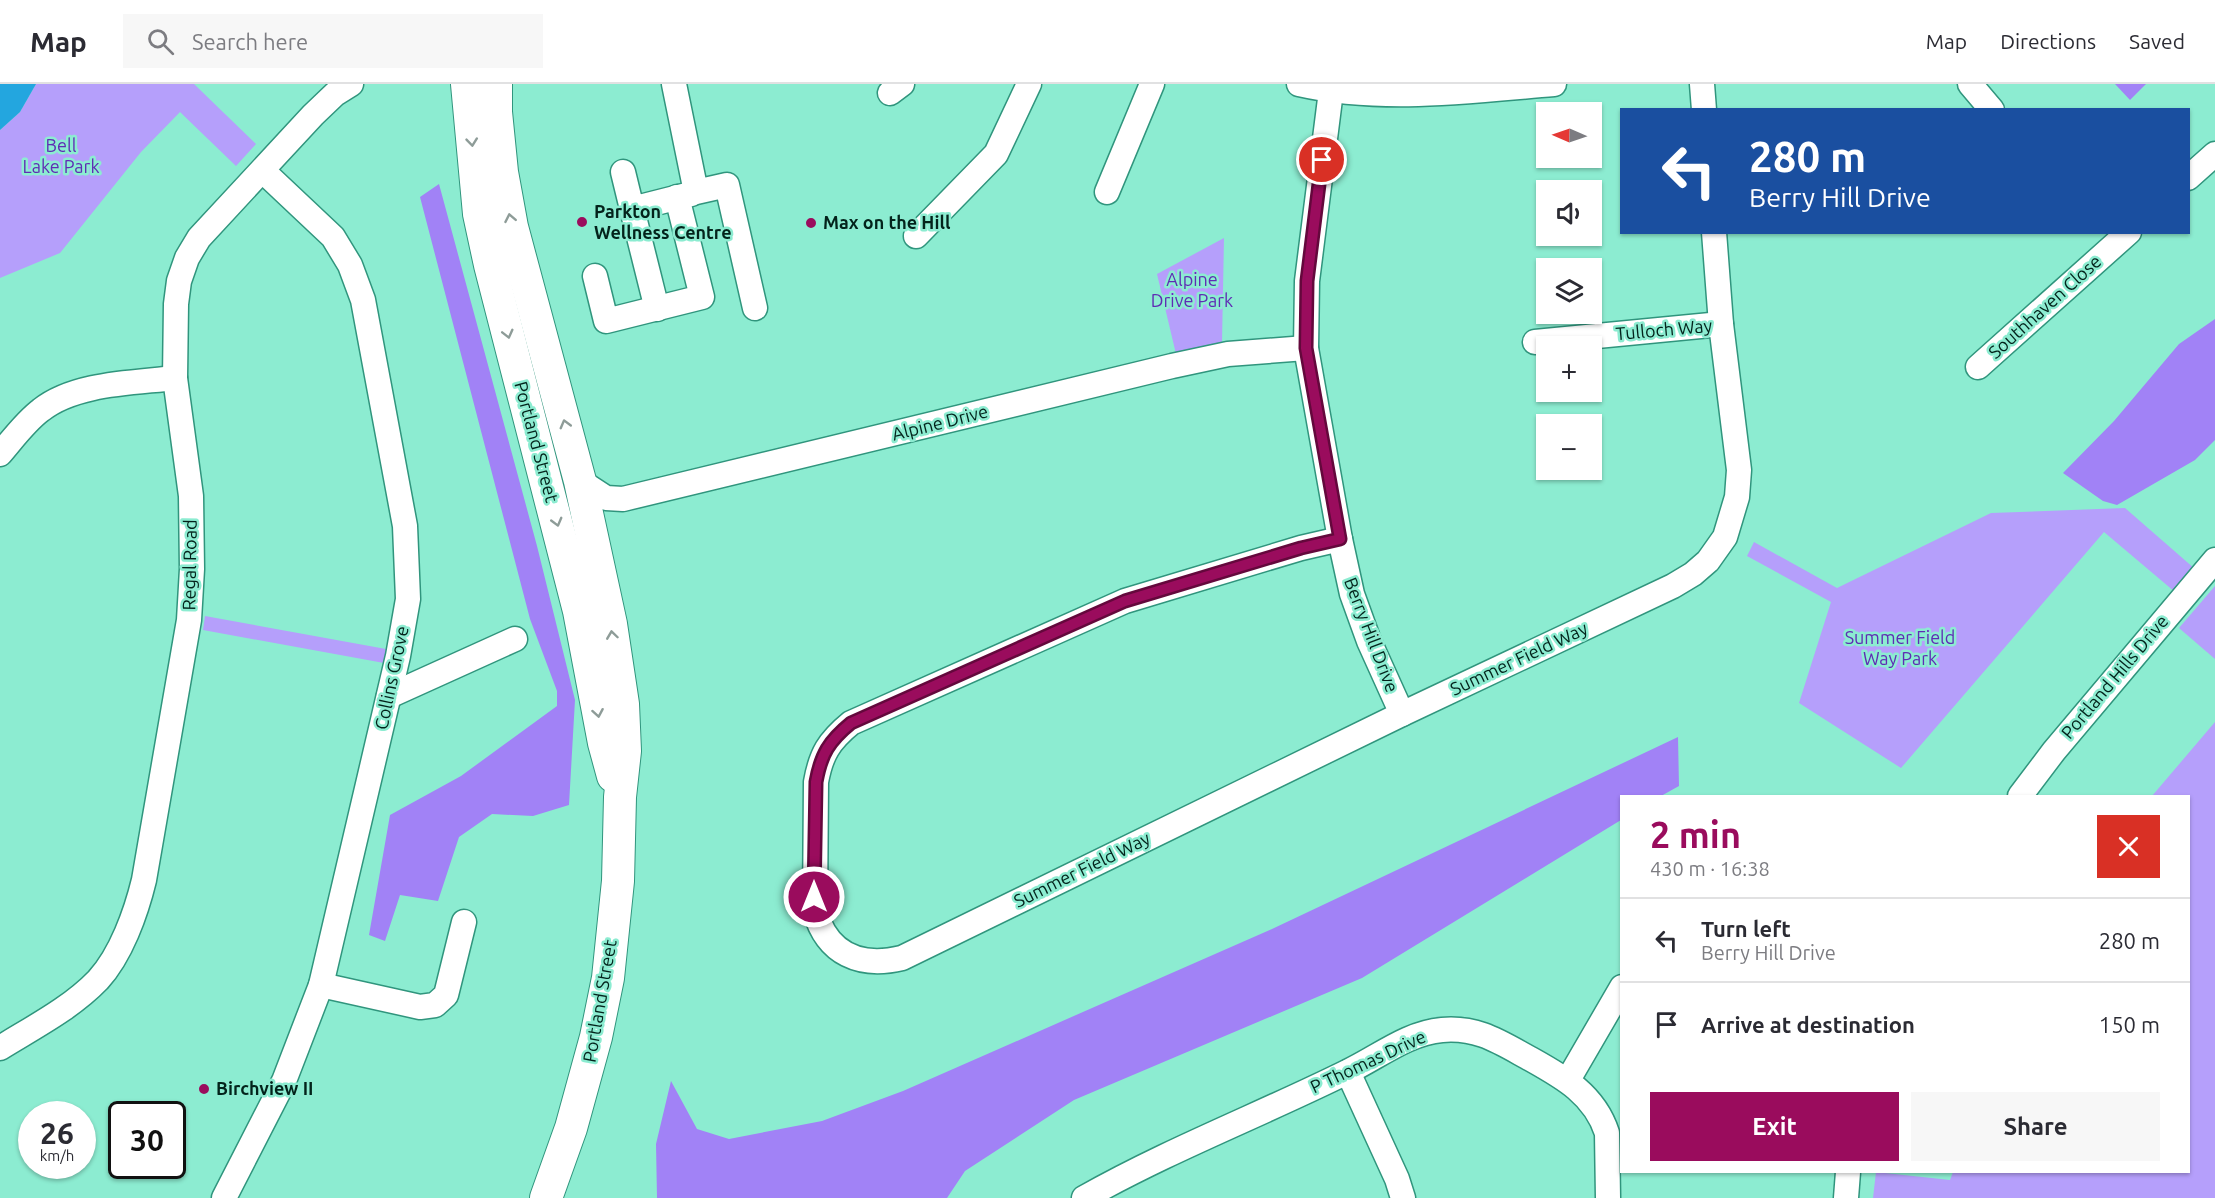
<!DOCTYPE html>
<meta charset="utf-8">
<style>
body{margin:0;font-family:Ubuntu,sans-serif;background:#f7f7f7;color:#2b2b33;height:100vh;display:flex;flex-direction:column;font-size:22px;white-space:nowrap}
*{box-sizing:border-box;margin:0}
p{font-size:20px;color:#7c7c81}
.icon{flex:none;width:33px;height:33px;fill:none;stroke:currentColor;stroke-width:2;stroke-linecap:round;stroke-linejoin:round}
.map{position:relative;flex:1;overflow:hidden}
.side{position:absolute;left:1620px;top:711px;width:570px;height:378px;display:flex;flex-direction:column;background:#fff;border-radius:0px;box-shadow:0 2px 4px #0004}
.side>*{flex:none}
.hud{position:absolute;left:1620px;top:24px;width:570px;height:126px;border-radius:0px;box-shadow:0 2px 4px #0004;background:#1a4fa0;color:#fff;overflow:hidden}
.needle{width:39px;rotate:272deg}
.controls{position:absolute;left:1536px;top:18px;display:grid;gap:12px}
.controls a{display:grid;place-items:center;width:66px;height:66px;border-radius:0px;background:#fff;box-shadow:0 2px 4px #0004;font-size:30px}
.speed{position:absolute;left:18px;top:1017px;display:flex;gap:12px;font-size:30px;font-weight:700;text-align:center}
.speed>*{display:grid;place-content:center;width:78px;height:78px;border-radius:50%;background:#fff;box-shadow:0 2px 4px #0004;line-height:1}
.speed small{font-size:15px;font-weight:400}
.speed .limit{border:3px solid #111;border-radius:9px;background:#fff;color:#111}
.pin{position:absolute;display:grid;place-items:center;width:51px;height:51px;color:#fff;margin:-26px;border:3px solid #fff;border-radius:50%;box-shadow:0 2px 6px #0007}
.me{position:absolute;width:66px;margin:-33px;rotate:0deg;stroke-linejoin:round;filter:drop-shadow(0 0 4px #0008)}
.turn{display:flex;align-items:center;gap:21px;height:126px;padding:0 30px;font-size:27px}
.turn .icon{width:78px;height:78px;stroke-width:2.5}
.turn b{display:block;font-size:42px;line-height:51px}
.round{display:grid;place-items:center;flex:none;width:63px;height:63px;border-radius:0px;background:#f7f7f7}
.overview{display:flex;align-items:center;justify-content:space-between;height:102px;padding:0 30px}
h1{font-size:36px;font-weight:700;line-height:45px;color:#9a0c5d}
.button{display:flex;gap:12px;margin-top:auto;padding:12px 30px}
.button a{flex:1;height:69px;border-radius:0px;background:#9a0c5d;color:#fff;font-size:24px;font-weight:700;line-height:69px;text-align:center}
.button a+a{background:#f7f7f7;color:#2b2b33}
ul{padding:0;list-style:none}
li{display:flex;align-items:center;gap:18px;height:84px;padding:0 30px;border-top:2px solid #e1e1e2}
li div{flex:1}
li b{display:block;font-size:22px}
li em{font-style:normal}
header{display:flex;align-items:center;gap:36px;box-sizing:border-box;height:84px;padding:0 30px;background:#fff;border-bottom:2px solid #e1e1e2}
header strong{font-size:28px}
nav{display:flex;gap:33px;margin-inline-start:auto;font-size:21px}
.search{width:420px;height:54px;background:#f7f7f7;display:flex;align-items:center;gap:15px;box-sizing:border-box;padding:0 21px;border-radius:0px;color:#7c7c81;font-size:22px}
.map>svg:first-child{display:block}
.green{fill:#b59ffb}
.forest{fill:#a182f6}
.water{fill:#23a6df}
.lines{fill:none;stroke-linecap:round;stroke-linejoin:round}
.minor-casing{stroke:#30957d;stroke-width:27}
.major-casing{stroke:#30957d;stroke-width:34}
.minor{stroke:#fff;stroke-width:24}
.major{stroke:#fff;stroke-width:32}
.oneway{stroke:#8e9c98}
.route-casing{stroke:#64083c;stroke-width:15}
.route{stroke:#9a0c5d;stroke-width:10}
.poi-dot{fill:#9a0c5d;stroke:#8cecd1;stroke-width:2}
.labels{text-anchor:middle;stroke-width:5;stroke-linejoin:round;paint-order:stroke}
.park-label{font-size:18px;fill:#5f2cb4;stroke:#8cecd1}
.poi-label{font-size:18px;font-weight:bold;fill:#03231b;stroke:#8cecd1;text-anchor:start}
.street-label{font-size:18px;fill:#03231b;stroke:#8cecd1}
</style>
<header>
<strong>Map</strong>
<div class="search"><svg class="icon" aria-label="search" viewBox="0 0 24 24"><circle cx="10" cy="10" r="6"/><path d="M15 15l6 6"/></svg>Search here</div>
<nav><a>Map</a><a>Directions</a><a>Saved</a></nav>
</header>
<div class="map">
<svg width="2215" height="1114" viewBox="0 0 2215 1114">
<rect width="100%" height="100%" fill="#8cecd1"/>
<g class="green">
<polygon points="36,0 194,0 256,60 236,82 180,28 141,68 60,169 0,194 0,46 20,28"/>
<polygon points="1224,154 1222,259 1176,270 1157,190"/>
<polygon points="2125,424 2195,485 2175,508 2104,448 1901,684 1799,619 1831,518 1747,472 1754,458 1837,504 1991,429"/>
<polygon points="2215,502 2215,575 2179,544"/>
<polygon points="205,532 386,565 384,579 203,546"/>
<polygon points="2215,638 2215,1114 1873,1114 1876,1088 1950,1096 1953,1088 2188,1088 2188,712 2152,712"/>
</g>
<g class="forest">
<polygon points="2115,0 2146,0 2130,16"/>
<polygon points="439,100 537,462 575,616 569,721 533,732 492,730 459,753 438,817 400,811 385,857 369,851 390,731 461,692 557,622 557,607 530,535 420,113"/>
<polygon points="2215,235 2215,356 2195,376 2117,421 2103,417 2063,389 2114,337 2179,260"/>
<polygon points="1678,653 1679,702 1661,712 1622,712 1621,736 1362,894 1074,1016 965,1087 947,1114 657,1114 656,1060 671,997 697,1045 729,1055 822,1037 903,1007 1272,845"/>
</g>
<polygon class="water" points="0,0 36,0 20,28 0,46"/>
<g class="lines">
<g class="minor-casing">
<g id="minor">
<polyline points="674,0 696,108 727,101 755,224"/>
<path d="M1299 0C1383 19 1469 7 1554 0"/>
<polyline points="1702,0 1704,26"/>
<polyline points="1970,0 1992,26"/>
<polyline points="1331,7 1307,197 1306,264 1340,455 1352,510 1369,557 1402,630"/>
<polyline points="890,9 902,0"/>
<polyline points="623,88 632,125 691,110"/>
<polyline points="2188,94 2215,70"/>
<polyline points="1107,108 1152,0"/>
<polyline points="632,125 657,225"/>
<polyline points="916,152 996,70 1029,0"/>
<polyline points="595,192 606,237 702,213 677,113"/>
<polyline points="1535,258 1721,240"/>
<polyline points="1978,283 2129,148"/>
<path d="M0 370C13 355 25 338 41 326 75 299 133 299 175 294"/>
<polyline points="580,397 606,414 623,415 1172,282 1228,270 1306,264"/>
<path d="M1340 455 1301 464 1125 517 851 639C829 657 821 670 816 698L815 827C827 870 860 884 902 874L1402 630 1673 502 1693 490 1708 477 1725 453 1737 413 1739 386 1721 240 1714 148"/>
<polyline points="389,612 515,555"/>
<polyline points="2020,712 2054,667 2215,476"/>
<polyline points="321,901 420,923 435,921 446,911 464,838"/>
<path d="M0 964C34 943 71 924 98 896 121 871 136 829 144 796L189 536 192 485 191 412 175 294 176 220 179 197 187 174 199 154 313 31 335 10 351 0"/>
<polyline points="1348,988 1397,1095 1403,1114"/>
<polyline points="1568,996 1622,903"/>
<polyline points="224,1114 284,997 321,901 398,572 408,515 405,442 363,216 350,181 333,153 263,87"/>
<path d="M1084 1114C1169 1066 1260 1031 1347 988 1377 974 1407 949 1442 946 1477 943 1498 957 1527 973 1561 992 1594 1009 1607 1049L1608 1114"/>
<polyline points="1846,1114 1848,1088"/>
</g>
</g>
<g class="major-casing">
<g id="major">
<polyline points="467,0 479,130 490,181 579,527 604,659 613,692"/>
<polyline points="496,0 496,28 502,88 512,143 580,397 611,540 623,620 625,667 620,713 618,797 608,894 596,953 571,1044 546,1114"/>
</g>
</g>
<use href="#minor" class="minor"/>
<use href="#major" class="major"/>
</g>
<defs><path id="oneway-chevron" d="M-2-3.5L2.5 0L-2 3.5" fill="none" stroke-width="1.6" stroke-linecap="round" stroke-linejoin="round" transform="scale(1.5)"/></defs>
<g class="oneway">
<use href="#oneway-chevron" transform="translate(472 58) rotate(84)"/>
<use href="#oneway-chevron" transform="translate(510 134) rotate(-101)"/>
<use href="#oneway-chevron" transform="translate(508 250) rotate(76)"/>
<use href="#oneway-chevron" transform="translate(565 340) rotate(-105)"/>
<use href="#oneway-chevron" transform="translate(557 438) rotate(75)"/>
<use href="#oneway-chevron" transform="translate(612 551) rotate(-98)"/>
<use href="#oneway-chevron" transform="translate(598 629) rotate(80)"/>
</g>
<g class="lines">
<g class="route-casing">
<path id="route" d="M814 813 816 698C821 670 829 657 851 639L1125 517 1301 464 1340 455 1306 264 1307 197 1322 76"/>
</g>
<use href="#route" class="route"/>
</g>
<g class="poi-dot">
<circle cx="582" cy="138" r="6"/>
<circle cx="811" cy="139" r="6"/>
<circle cx="204" cy="1005" r="6"/>
</g>
<g class="labels">
<g class="park-label">
<text x="61" y="68">Bell<tspan x="61" dy="21">Lake Park</tspan></text>
<text x="1192" y="202">Alpine<tspan x="1192" dy="21">Drive Park</tspan></text>
<text x="1900" y="560">Summer Field<tspan x="1900" dy="21">Way Park</tspan></text>
</g>
<g class="poi-label">
<text x="594" y="134">Parkton<tspan x="594" dy="21">Wellness Centre</tspan></text>
<text x="823" y="145">Max on the Hill</text>
<text x="216" y="1011">Birchview II</text>
</g>
<g class="street-label">
<text transform="translate(2045 223) rotate(-42)" y="6">Southhaven Close</text>
<text transform="translate(1664 246) rotate(-5)" y="6">Tulloch Way</text>
<text transform="translate(940 339) rotate(-14)" y="6">Alpine Drive</text>
<text transform="translate(536 358) rotate(75)" y="6">Portland Street</text>
<text transform="translate(190 481) rotate(-89)" y="6">Regal Road</text>
<text transform="translate(1371 551) rotate(69)" y="6">Berry Hill Drive</text>
<text transform="translate(1519 575) rotate(-25)" y="6">Summer Field Way</text>
<text transform="translate(2115 593) rotate(-50)" y="6">Portland Hills Drive</text>
<text transform="translate(392 594) rotate(-78)" y="6">Collins Grove</text>
<text transform="translate(1082 786) rotate(-26)" y="6">Summer Field Way</text>
<text transform="translate(600 917) rotate(-80)" y="6">Portland Street</text>
<text transform="translate(1368 978) rotate(-25)" y="6">P Thomas Drive</text>
</g>
</g>
</svg>
<div class="controls">
<a><svg class="needle" viewBox="-14 -14 28 28"><path d="M0-13l5 13h-10z" fill="#e53935"/><path d="M0 13l5-13h-10z" fill="#7c7c81"/></svg></a>
<a><svg class="icon" aria-label="sound" viewBox="0 0 24 24"><path d="M4 9h4l5-4v14l-5-4H4zM17 9q2 3 0 6"/></svg></a>
<a><svg class="icon" aria-label="layers" viewBox="0 0 24 24"><path d="M12 4l9 5-9 5-9-5zM3 14l9 5 9-5"/></svg></a>
<a>+</a>
<a>−</a>
</div>
<div class="speed"><div>26<small>km/h</small></div><div class="limit">30</div></div>
<div class="pin" style="left:1322px;top:76px;background:#d93025"><svg class="icon" aria-label="arrive" viewBox="0 0 24 24"><path d="M6 21V4h12l-3 4 3 4H6"/></svg></div>
<svg class="me" style="left:814px;top:813px" viewBox="-20 -20 40 40"><circle r="17" fill="#9a0c5d" stroke="#fff" stroke-width="3"/><path d="M0-11L8 9 0 5-8 9z" fill="#fff"/></svg>
<div class="hud">
<div class="turn"><svg class="icon" aria-label="left" viewBox="0 0 24 24"><path d="M17 20v-9H6M10 6l-5 5 5 5"/></svg><div><b>280 m</b>Berry Hill Drive</div></div>
</div>
<section class="side">
<div class="overview"><div><h1>2 min</h1><p>430 m · 16:38</p></div><a class="round" style="background:#d93025;color:#fff"><svg class="icon" aria-label="close" viewBox="0 0 24 24"><path d="M6 6l12 12M18 6L6 18"/></svg></a></div>
<ul>
<li><svg class="icon" aria-label="left" viewBox="0 0 24 24"><path d="M17 20v-9H6M10 6l-5 5 5 5"/></svg><div><b>Turn left</b><p>Berry Hill Drive</p></div><em>280 m</em></li>
<li><svg class="icon" aria-label="arrive" viewBox="0 0 24 24"><path d="M6 21V4h12l-3 4 3 4H6"/></svg><div><b>Arrive at destination</b></div><em>150 m</em></li>
</ul>
<div class="button"><a>Exit</a><a>Share</a></div>
</section>
</div>
